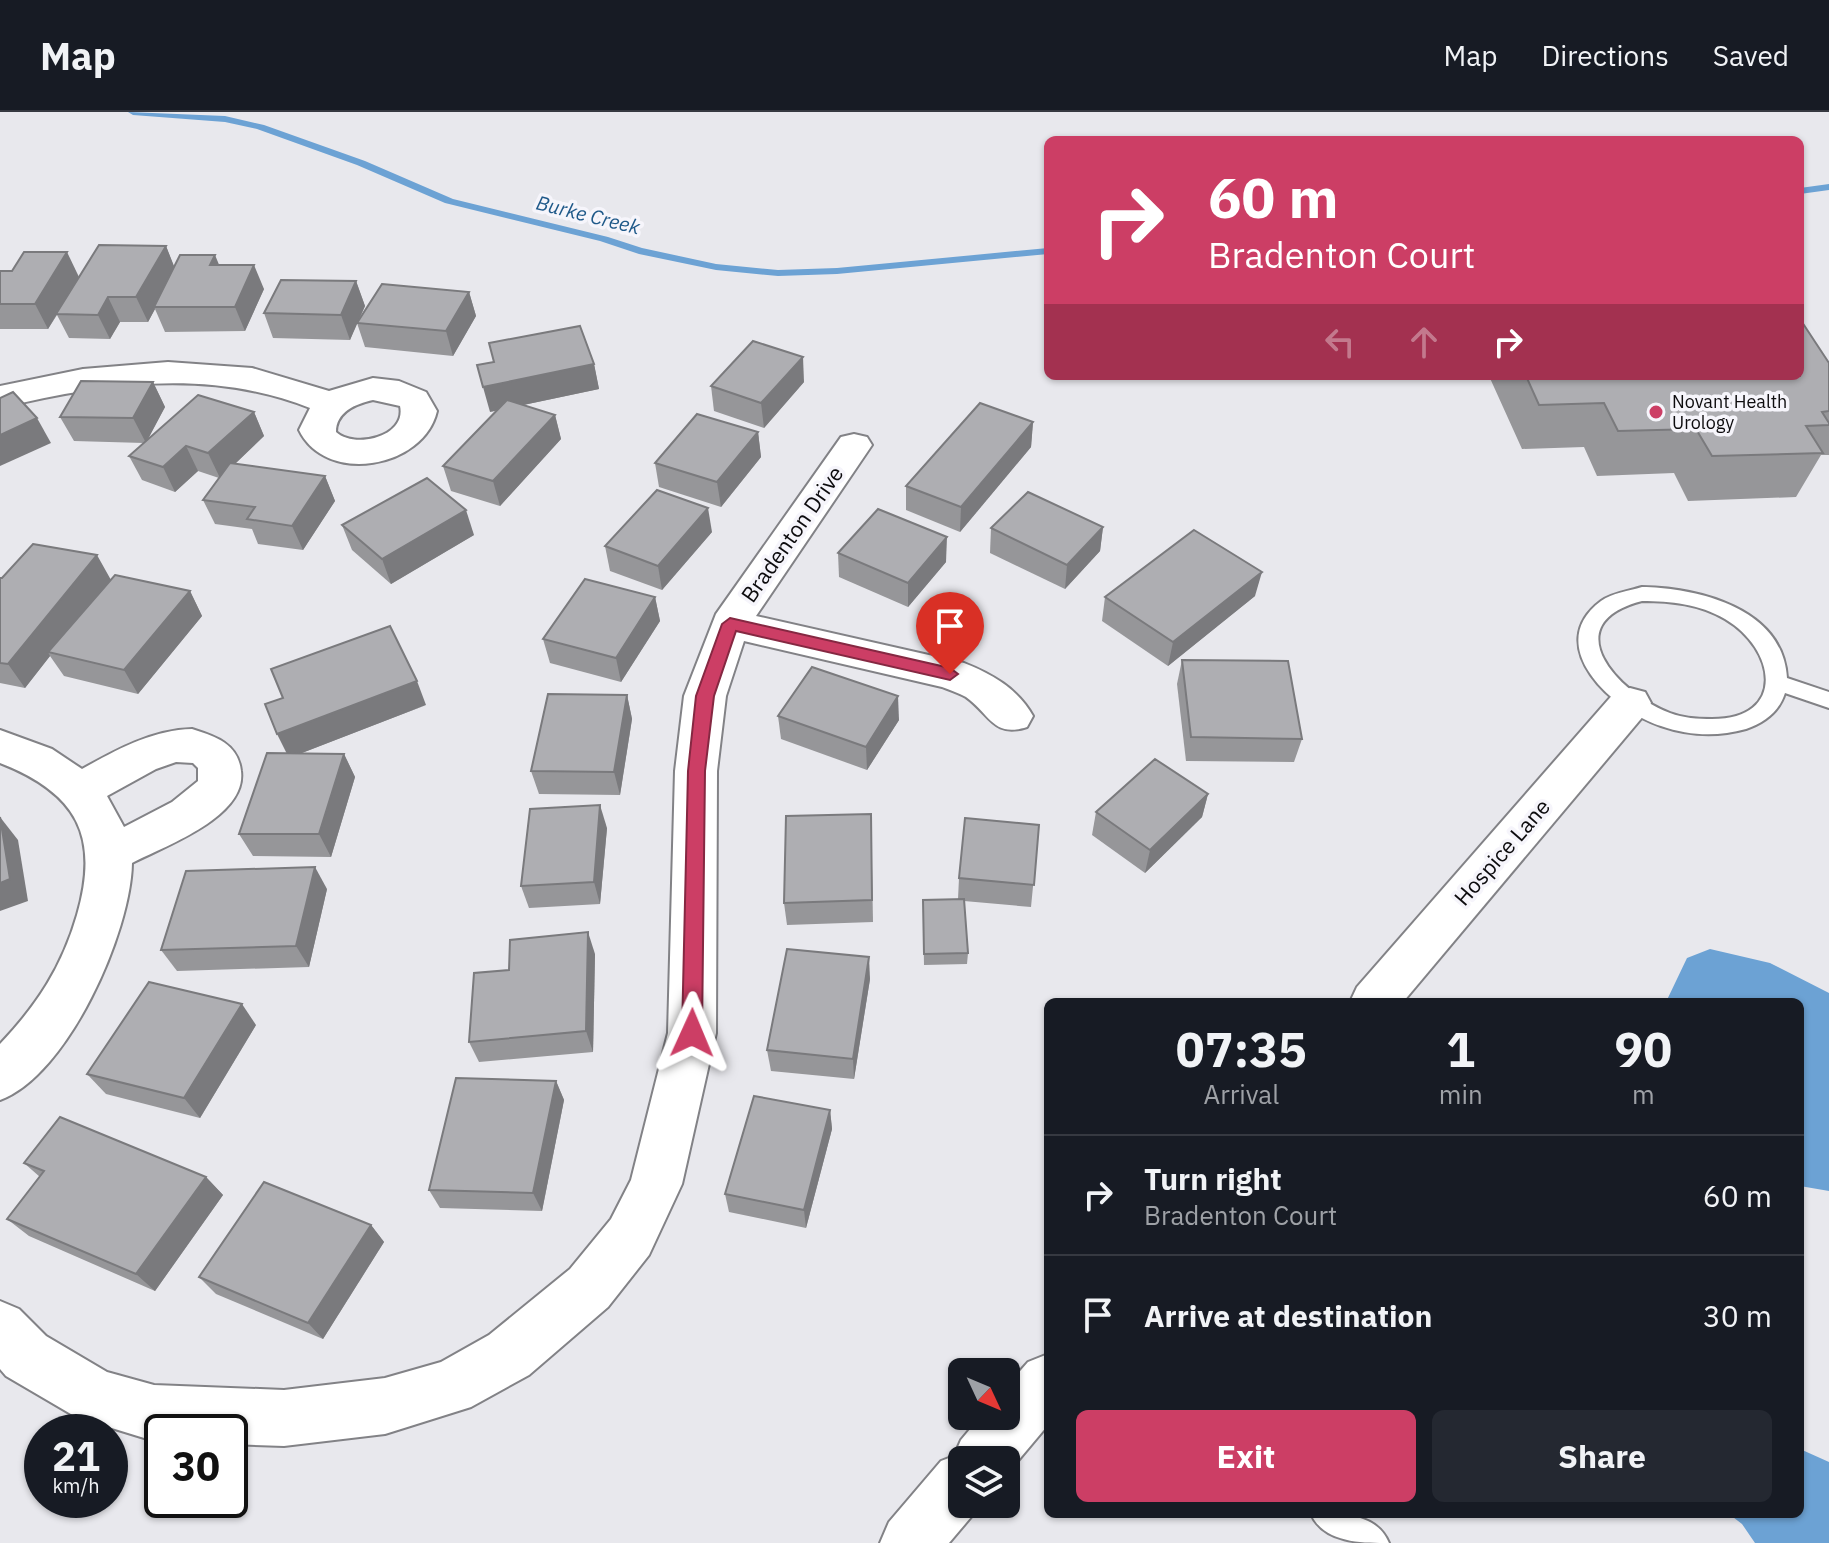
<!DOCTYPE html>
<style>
body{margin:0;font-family:"IBM Plex Sans",sans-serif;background:#242831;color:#f1f3f6;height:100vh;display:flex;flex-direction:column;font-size:30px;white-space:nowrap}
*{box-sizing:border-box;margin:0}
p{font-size:26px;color:#9ea1a6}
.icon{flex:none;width:44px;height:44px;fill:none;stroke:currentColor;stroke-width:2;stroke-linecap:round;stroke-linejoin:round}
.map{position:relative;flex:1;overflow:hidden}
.sheet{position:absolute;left:1044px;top:886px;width:760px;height:520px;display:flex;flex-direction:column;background:#171b24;border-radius:12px;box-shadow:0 2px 6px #0004}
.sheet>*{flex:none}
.guide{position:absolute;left:1044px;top:24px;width:760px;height:244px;border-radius:12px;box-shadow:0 2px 6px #0004;background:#cc3e65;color:#fff;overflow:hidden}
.needle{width:52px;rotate:134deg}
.controls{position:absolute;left:948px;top:1246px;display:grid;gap:16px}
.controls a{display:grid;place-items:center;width:72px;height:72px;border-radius:12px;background:#171b24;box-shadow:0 2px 6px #0004;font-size:40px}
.speed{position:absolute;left:24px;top:1302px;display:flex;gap:16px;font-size:40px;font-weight:700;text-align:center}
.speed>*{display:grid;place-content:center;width:104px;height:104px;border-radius:50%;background:#171b24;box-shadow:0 2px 6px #0004;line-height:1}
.speed small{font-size:20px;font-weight:400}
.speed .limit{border:4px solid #111;border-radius:12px;background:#fff;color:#111}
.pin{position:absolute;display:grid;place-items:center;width:68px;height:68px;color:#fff;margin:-82px -34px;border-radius:50% 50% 50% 0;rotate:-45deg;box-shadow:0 0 8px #0007}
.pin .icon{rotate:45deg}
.me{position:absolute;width:88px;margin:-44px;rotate:1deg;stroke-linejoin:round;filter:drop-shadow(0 0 6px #0008)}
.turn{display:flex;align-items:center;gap:28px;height:168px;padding:0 32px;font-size:36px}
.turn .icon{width:104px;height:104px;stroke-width:2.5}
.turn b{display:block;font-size:56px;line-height:68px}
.lanes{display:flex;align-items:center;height:76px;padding:0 32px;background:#0003;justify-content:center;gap:40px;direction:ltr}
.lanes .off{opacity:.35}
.eta{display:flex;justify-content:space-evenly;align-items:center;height:136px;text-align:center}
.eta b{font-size:48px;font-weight:700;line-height:56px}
.cta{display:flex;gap:16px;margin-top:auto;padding:16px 32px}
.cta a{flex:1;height:92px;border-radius:12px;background:#cc3e65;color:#fff;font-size:32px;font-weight:700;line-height:92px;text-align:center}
.cta a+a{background:#242831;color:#f1f3f6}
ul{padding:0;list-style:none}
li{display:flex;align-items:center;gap:24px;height:120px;padding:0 32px;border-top:2px solid #363941}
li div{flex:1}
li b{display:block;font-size:30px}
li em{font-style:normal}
header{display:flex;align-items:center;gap:48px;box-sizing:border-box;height:112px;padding:0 40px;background:#171b24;border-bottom:2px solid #363941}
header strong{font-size:38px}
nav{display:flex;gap:44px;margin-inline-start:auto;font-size:28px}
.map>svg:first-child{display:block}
.water{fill:#6ca2d4}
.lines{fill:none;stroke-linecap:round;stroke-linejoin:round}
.stream{fill:#6ca2d4;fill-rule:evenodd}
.lane-casing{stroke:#828286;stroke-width:4}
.street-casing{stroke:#828286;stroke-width:4}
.lane{fill:#fff;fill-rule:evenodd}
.street{fill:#fff;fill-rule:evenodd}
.wall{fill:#969699}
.shaded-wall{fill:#7a7a7d}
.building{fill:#aeaeb2;stroke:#7a7a7d;stroke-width:2}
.route{fill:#cc3e65;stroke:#852842;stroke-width:2}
.poi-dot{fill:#cc3e65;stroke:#f6f5fb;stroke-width:3}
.labels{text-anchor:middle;stroke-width:7;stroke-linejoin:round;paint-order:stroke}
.far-poi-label{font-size:18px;fill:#0d0c0e;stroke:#f6f5fb;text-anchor:start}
.far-water-label{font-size:20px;font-style:italic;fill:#1f5989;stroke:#f6f5fb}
.street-label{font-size:22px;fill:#0d0c0e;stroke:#f6f5fb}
</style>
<header>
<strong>Map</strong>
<nav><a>Map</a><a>Directions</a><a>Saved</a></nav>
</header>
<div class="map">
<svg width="1829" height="1431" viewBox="0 0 1829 1431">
<rect width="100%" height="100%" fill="#e8e8ed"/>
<g class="water">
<polygon points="1710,837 1770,851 1829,881 1829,1079 1800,1074 1800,890 1666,890 1687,846"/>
<polygon points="1800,1337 1829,1350 1829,1431 1755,1431 1742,1412 1729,1402 1800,1402"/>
</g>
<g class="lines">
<g class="stream">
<polygon points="128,0 225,4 264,13 365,49 453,87 608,125 642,136 716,152 778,158 837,156 1048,136 1048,142 837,162 778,164 716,158 639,142 600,129 445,91 357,53 257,17 225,10 133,3"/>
<polygon points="1829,72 1829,78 1800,82 1800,76"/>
</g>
<g class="lane-casing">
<g id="lane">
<path d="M1642 475C1698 476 1783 496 1787 566L1829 580V596L1785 581C1779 600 1764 611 1746 617 1717 625 1690 624 1661 614 1614 599 1541 534 1601 489 1612 481 1629 479 1642 475ZM1642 489C1671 489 1699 492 1725 507 1776 537 1787 607 1712 607 1698 607 1683 606 1670 601 1618 581 1554 512 1642 489Z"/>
<path d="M1311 1402C1340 1402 1376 1400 1389 1431 1361 1431 1324 1431 1311 1402Z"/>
</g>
</g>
<g class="street-casing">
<g id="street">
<path d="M168 250 252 256 329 279 373 266 399 269 426 280 437 299C424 356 326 374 299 318L310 296C209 256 103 271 0 296V274L83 257ZM373 288 400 294C407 325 354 337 336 320 336 300 355 292 373 288Z"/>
<path d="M854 322 867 325 872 333 756 504 964 551C992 562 1018 577 1033 604L1027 615C993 626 990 602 966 585 959 581 950 578 942 575L744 529 726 584 717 659 716 921 682 1072 649 1143 608 1195 529 1263 471 1295 385 1322 284 1334 230 1332V1320H162V1330L154 1329 76 1305 6 1264 0 1257V1189L19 1197 46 1224 107 1260 154 1273 284 1278 385 1266 441 1250 489 1223 570 1157 611 1107 631 1068 668 921 675 659 684 584 716 502 841 325Z"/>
<polygon points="1630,576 1645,580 1651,591 1645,602 1403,890 1350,890 1357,875 1615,580"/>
<path d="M192 617C214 624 238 631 241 659 247 705 165 734 132 751 131 820 68 963 0 988V932C37 893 62 855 77 803 100 724 77 681 0 651V618L52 637 82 657C116 638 152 618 192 617ZM176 650 193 651 198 656V669L172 690 124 715 107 684 156 657Z"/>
<polygon points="1048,1242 1048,1313 1006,1363 1006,1348 962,1348 962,1392 982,1392 949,1431 880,1431 889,1410 941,1349 954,1344 961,1328 981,1304 1006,1304 1006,1275 1028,1250"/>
</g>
</g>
<use href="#lane" class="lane"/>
<use href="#street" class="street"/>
</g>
<g class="wall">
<polygon points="166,134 174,155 219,153 264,177 245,219 165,220 155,197 148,210 120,210 110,227 69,226 57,203 48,217 0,217 0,159 79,165"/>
<polygon points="356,169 365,194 358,209 469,180 476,204 453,244 365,235 357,211 350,228 273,226 264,201"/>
<polygon points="1829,251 1829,343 1821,343 1796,385 1688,389 1674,361 1597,364 1584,335 1522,337 1489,264 1800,264"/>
<polygon points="594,252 599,277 523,293 555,303 561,327 500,394 451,379 443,354 497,298 490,300"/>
<polygon points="153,270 165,295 147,328 254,300 264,324 235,352 325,364 335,389 303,438 258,432 252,417 215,412 203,388 219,366 198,359 175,380 142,368 129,344 144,331 74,329 60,305"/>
<polygon points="804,270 764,316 714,299 711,274"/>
<polygon points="1033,310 1031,335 960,420 906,398 906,374"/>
<polygon points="758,320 761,345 721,395 659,375 655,351"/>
<polygon points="342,413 474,423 391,472 352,438"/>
<polygon points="1103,415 1100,439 1065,477 990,441 991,416"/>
<polygon points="712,420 662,478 610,459 605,434"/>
<polygon points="838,441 946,450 908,495 839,465"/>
<polygon points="0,466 111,467 190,479 202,504 138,582 64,564 50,544 25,576 0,571"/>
<polygon points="1255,484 1168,554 1102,509 1105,485"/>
<polygon points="655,485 660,509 621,570 550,551 543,527"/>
<polygon points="1182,548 1302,627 1294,650 1186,649 1177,572"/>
<polygon points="627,583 632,607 620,683 539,682 531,659"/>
<polygon points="426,593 299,642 344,642 355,665 331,745 253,744 239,722 287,642"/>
<polygon points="778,604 899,608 867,658 781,627"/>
<polygon points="1208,682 1202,705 1145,761 1092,723 1096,700"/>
<polygon points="871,702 873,810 787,813 784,791"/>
<polygon points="1039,713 1031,795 964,789 968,841 967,852 924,853 923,799 958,787 959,766"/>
<polygon points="607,716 600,792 529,796 521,774"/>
<polygon points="327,777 309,855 177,859 161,838"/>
<polygon points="595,842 593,940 479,950 469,930 509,858"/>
<polygon points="870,867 854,967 771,959 767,938"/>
<polygon points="256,913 200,1006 106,982 87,962"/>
<polygon points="556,969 564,988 542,1099 440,1096 429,1078"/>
<polygon points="830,998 832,1017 806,1116 729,1100 725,1082"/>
<polygon points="24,1051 206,1065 223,1083 155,1179 29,1124 7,1107 40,1065"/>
<polygon points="371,1113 384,1130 323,1227 216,1182 199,1165"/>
</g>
<g class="shaded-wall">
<polygon points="166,134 176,159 154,195 155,197 148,210 136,185"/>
<polygon points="67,140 79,165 48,217 35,192"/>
<polygon points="215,143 225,167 210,153"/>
<polygon points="254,153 264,177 245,219 235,195"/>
<polygon points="356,169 365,194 350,228 341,203"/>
<polygon points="469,180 476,204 453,244 446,219"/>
<polygon points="108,185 120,210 110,227 98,203"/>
<polygon points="803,245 804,270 764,316 761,291"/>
<polygon points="594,252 599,277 490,300 483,275"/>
<polygon points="153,270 165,295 146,331 133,306"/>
<polygon points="254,300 264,324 220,366 208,341"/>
<polygon points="555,303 561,327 500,394 493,369"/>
<polygon points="37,306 51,331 0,354 0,323"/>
<polygon points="1033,310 1031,335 960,420 961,395"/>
<polygon points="758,320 761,345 721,395 717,370"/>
<polygon points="186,334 198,359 175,380 163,355"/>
<polygon points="325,364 335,389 303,438 292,414"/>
<polygon points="708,396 712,420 662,478 658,454"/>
<polygon points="466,398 474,423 391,472 382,447"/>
<polygon points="1103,415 1100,439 1065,477 1067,453"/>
<polygon points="947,425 946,450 908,495 908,471"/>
<polygon points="97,443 111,468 48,540 50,544 25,576 8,552"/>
<polygon points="1262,460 1255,484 1168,554 1173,530"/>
<polygon points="190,479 202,504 138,582 124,558"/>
<polygon points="655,485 660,509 621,570 616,546"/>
<polygon points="417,569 426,593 289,646 277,622"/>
<polygon points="627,583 632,607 620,683 614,660"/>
<polygon points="898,584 899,608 867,658 866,635"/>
<polygon points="344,642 355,665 331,745 319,722"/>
<polygon points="1208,682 1202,705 1145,761 1150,738"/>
<polygon points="600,693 607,716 600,792 594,770"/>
<polygon points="0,705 18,728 28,789 0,799"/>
<polygon points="315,755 327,777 309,855 296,834"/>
<polygon points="588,820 595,842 593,940 586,919"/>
<polygon points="869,845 870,867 854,967 853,947"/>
<polygon points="242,892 256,913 200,1006 184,986"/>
<polygon points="556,969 564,988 542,1099 533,1081"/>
<polygon points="830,998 832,1017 806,1116 804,1098"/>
<polygon points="206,1065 223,1083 155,1179 136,1162"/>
<polygon points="371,1113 384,1130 323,1227 308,1211"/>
</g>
<g class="building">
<polygon points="99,133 166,134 136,185 108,185 98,203 56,202"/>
<polygon points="24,140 67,140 35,192 0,192 0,159 12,159"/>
<polygon points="180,143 215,143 210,153 254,153 235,195 154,195"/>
<polygon points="281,168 356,169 341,203 264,201"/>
<polygon points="382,172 469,180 446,219 357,211"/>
<polygon points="1800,207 1829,251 1829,299 1822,300 1829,311 1829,313 1806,314 1823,341 1712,344 1696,317 1618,319 1604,291 1539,293 1526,264 1800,264"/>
<polygon points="580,214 594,252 483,275 477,253 494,250 489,231"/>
<polygon points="753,229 803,245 761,291 711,274"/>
<polygon points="81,269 153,270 133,306 60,305"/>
<polygon points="13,280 37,306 0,323 0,286"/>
<polygon points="198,283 254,300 208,341 186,334 163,355 129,344"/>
<polygon points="507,288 555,303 493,369 443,354"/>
<polygon points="980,291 1033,310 961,395 906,374"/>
<polygon points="697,302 758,320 717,370 655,351"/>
<polygon points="230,351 325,364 292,414 247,407 255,395 203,388"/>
<polygon points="427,366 466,398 382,447 342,413"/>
<polygon points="657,378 708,396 658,454 605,434"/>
<polygon points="1028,380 1103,415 1067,453 991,416"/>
<polygon points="878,397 947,425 908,471 838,441"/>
<polygon points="1194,418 1262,460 1173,530 1105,485"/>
<polygon points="33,432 97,443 8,552 0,551 0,466 2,466"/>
<polygon points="115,463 190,479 124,558 48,540"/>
<polygon points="585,467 655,485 616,546 543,527"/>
<polygon points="390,514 417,569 277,622 265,592 283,586 271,557"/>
<polygon points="1182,548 1288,549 1302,627 1191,625"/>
<polygon points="812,555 898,584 866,635 778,604"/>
<polygon points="548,582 627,583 614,660 531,659"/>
<polygon points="267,641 344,642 319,722 239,722"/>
<polygon points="1155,647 1208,682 1150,738 1096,700"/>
<polygon points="600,693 594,770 521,774 530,697"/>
<polygon points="871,702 872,788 784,791 786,704"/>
<polygon points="0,705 10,767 0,771"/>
<polygon points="965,706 1039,713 1034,773 959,766"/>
<polygon points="315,755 296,834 161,838 186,759"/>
<polygon points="964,787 968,841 924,842 923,788"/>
<polygon points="588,820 586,919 469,930 474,861 509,858 510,828"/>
<polygon points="787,837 869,845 853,947 767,938"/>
<polygon points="149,870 242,892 184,986 87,962"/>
<polygon points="456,966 556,969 533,1081 429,1078"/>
<polygon points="754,984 830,998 804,1098 725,1082"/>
<polygon points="60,1005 206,1065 136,1162 7,1107 44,1059 24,1051"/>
<polygon points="264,1070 371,1113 308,1211 199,1165"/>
</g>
<polygon class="route" points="730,506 950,556 958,562 950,568 736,519 714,584 705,659 702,921 699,927 692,929 685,927 682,921 688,659 696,584 722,512"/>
<circle class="poi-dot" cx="1656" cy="300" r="8"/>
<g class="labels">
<g class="far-poi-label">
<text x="1672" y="296">Novant Health<tspan x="1672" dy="21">Urology</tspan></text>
</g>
<g class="far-water-label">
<text transform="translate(588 103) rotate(14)" y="7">Burke Creek</text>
</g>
<g class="street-label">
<text transform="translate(792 422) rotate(-55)" y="8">Bradenton Drive</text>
<text transform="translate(1502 740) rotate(-49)" y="8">Hospice Lane</text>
</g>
</g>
</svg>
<div class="controls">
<a><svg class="needle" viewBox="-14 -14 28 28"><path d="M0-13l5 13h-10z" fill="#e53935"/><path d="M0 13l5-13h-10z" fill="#9ea1a6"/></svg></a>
<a><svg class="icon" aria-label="layers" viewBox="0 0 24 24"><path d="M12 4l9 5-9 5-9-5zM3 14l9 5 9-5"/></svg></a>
</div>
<div class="speed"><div>21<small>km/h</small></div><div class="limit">30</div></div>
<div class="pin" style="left:950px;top:562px;background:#d93025"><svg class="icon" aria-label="arrive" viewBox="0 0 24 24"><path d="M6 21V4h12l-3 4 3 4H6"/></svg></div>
<svg class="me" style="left:692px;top:921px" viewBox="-20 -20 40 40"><path d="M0-17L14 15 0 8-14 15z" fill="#cc3e65" stroke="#fff" stroke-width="4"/></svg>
<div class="guide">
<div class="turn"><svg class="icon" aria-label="right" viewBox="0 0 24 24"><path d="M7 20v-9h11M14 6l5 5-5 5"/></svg><div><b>60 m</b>Bradenton Court</div></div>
<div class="lanes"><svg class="icon off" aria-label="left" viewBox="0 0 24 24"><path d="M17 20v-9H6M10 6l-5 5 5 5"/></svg><svg class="icon off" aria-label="ahead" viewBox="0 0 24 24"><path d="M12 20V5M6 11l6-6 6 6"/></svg><svg class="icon" aria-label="right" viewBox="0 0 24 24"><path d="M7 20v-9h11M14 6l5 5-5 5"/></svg></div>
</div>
<section class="sheet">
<div class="eta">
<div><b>07:35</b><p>Arrival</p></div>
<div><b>1</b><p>min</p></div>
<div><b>90</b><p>m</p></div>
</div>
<ul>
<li><svg class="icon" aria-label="right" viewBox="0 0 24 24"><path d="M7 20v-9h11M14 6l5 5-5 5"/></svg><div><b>Turn right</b><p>Bradenton Court</p></div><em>60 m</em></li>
<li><svg class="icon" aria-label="arrive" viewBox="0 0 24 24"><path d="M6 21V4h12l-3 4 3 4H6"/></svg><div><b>Arrive at destination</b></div><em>30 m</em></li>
</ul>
<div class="cta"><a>Exit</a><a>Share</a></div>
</section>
</div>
